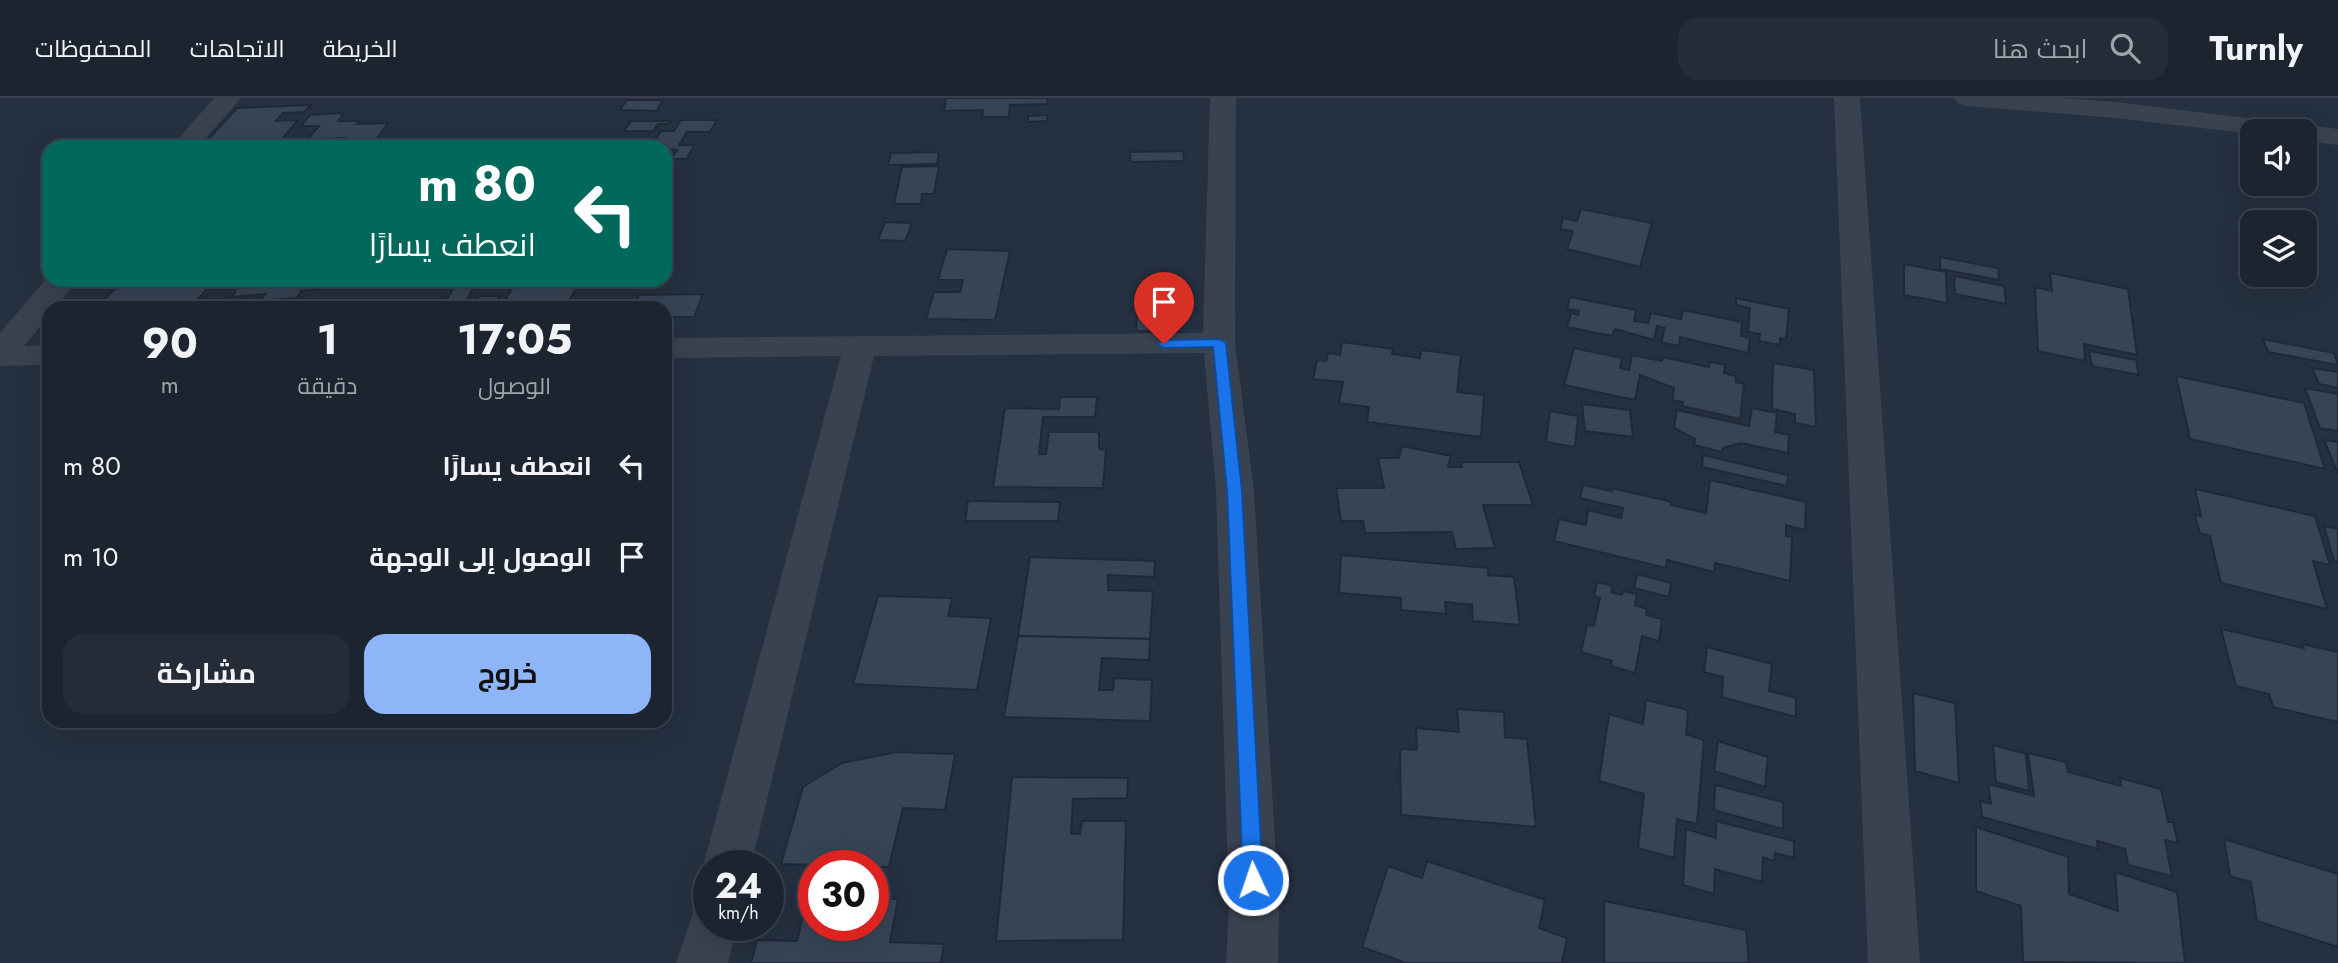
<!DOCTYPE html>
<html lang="ar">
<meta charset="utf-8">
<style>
body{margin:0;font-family:Jost,Cairo,sans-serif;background:#252c38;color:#f1f3f6;direction:rtl;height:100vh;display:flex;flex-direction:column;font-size:26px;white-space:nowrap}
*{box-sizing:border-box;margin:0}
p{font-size:23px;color:#a0a4ab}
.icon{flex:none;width:38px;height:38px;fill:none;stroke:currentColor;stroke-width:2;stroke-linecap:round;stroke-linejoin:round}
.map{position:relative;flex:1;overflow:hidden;direction:ltr}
.panel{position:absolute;left:42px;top:203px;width:630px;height:427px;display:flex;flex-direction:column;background:#1c2430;border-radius:21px;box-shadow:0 7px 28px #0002,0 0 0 2px #3a414c;direction:rtl}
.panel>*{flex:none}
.guide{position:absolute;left:42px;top:42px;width:630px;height:147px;border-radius:21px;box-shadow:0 7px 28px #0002,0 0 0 2px #3a414c;direction:rtl;background:#00695c;color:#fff;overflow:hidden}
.controls{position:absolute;left:2240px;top:21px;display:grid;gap:14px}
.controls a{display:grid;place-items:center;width:77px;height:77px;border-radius:14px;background:#1c2430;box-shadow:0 7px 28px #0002,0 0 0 2px #3a414c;font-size:35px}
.speed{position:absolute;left:693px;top:752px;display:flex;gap:14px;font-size:35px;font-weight:700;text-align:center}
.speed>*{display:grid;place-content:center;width:91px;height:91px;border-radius:50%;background:#1c2430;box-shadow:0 7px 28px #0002,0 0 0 2px #3a414c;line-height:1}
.speed small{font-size:18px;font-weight:400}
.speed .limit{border:10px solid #d22;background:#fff;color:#111}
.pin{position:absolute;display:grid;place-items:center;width:60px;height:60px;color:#fff;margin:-72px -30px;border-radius:50% 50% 50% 0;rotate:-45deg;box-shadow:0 0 7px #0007}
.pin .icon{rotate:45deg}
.me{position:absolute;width:77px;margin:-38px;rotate:357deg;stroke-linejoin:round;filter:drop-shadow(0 0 5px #0008)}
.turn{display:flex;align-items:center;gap:24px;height:147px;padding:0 21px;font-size:32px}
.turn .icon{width:91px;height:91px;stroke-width:2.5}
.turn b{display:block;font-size:49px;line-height:60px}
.eta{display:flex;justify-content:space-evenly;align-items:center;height:119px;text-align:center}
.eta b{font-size:42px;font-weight:700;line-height:49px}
.action{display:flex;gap:14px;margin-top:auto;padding:14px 21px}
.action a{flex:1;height:80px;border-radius:21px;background:#8db5f7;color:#111;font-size:28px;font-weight:700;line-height:80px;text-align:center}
.action a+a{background:#252c38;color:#f1f3f6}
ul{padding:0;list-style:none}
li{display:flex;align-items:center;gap:21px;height:91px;padding:0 21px}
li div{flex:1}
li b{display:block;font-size:26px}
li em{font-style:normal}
header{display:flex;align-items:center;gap:42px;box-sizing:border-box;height:98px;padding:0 35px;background:#1c2430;border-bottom:2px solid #3a414c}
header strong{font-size:33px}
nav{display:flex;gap:38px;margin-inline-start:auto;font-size:24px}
.search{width:490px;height:63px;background:#252c38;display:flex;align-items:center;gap:18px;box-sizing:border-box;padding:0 24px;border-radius:21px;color:#a0a4ab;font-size:26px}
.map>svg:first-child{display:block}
.building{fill:#374455;stroke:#202937;stroke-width:2}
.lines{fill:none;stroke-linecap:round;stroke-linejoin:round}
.minor{fill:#39424f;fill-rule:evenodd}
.route{fill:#1a73e8;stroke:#114b97;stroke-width:2}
</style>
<header>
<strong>Turnly</strong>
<div class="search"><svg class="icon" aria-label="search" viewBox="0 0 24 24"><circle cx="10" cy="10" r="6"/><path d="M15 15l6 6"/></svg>ابحث هنا</div>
<nav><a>الخريطة</a><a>الاتجاهات</a><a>المحفوظات</a></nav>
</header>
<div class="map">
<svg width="2338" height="865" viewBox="0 0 2338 865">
<rect width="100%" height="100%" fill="#253040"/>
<g class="building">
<polygon points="946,0 1048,0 1047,6 1010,7 1009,19 982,19 983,12 944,13"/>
<polygon points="627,2 663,2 656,13 620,12"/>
<polygon points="311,7 304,14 283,15 276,23 298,22 279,45 202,48 237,10"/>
<polygon points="344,15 338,23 360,23 357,26 388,25 371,49 337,49 344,40 318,41 312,49 282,49 288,42 308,41 319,28 301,28 310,17"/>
<polygon points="1047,17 1047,23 1028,24 1028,18"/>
<polygon points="681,22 717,22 710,34 687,34 679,47 694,47 687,61 671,61 677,52 651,49 661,33 674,33"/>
<polygon points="631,23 670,23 668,26 658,26 653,33 624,33"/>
<polygon points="1183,53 1184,63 1131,64 1130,54"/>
<polygon points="939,54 937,66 888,67 891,55"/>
<polygon points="939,68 934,96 922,96 921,106 894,106 902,69"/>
<polygon points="1581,111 1652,125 1640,169 1567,151 1573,133 1560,131 1563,120 1577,123"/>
<polygon points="885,124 912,125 905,143 878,142"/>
<polygon points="947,151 1010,153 995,222 926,221 934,194 960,194 963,182 938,182"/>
<polygon points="1940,159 1998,170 1999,182 1940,171"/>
<polygon points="1904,166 1946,174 1947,205 1904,197"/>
<polygon points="2050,175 2128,191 2137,257 2084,246 2085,263 2038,253 2035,189 2052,193"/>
<polygon points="1954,178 2004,188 2006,206 1955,196"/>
<polygon points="124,182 215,182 190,210 96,210"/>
<polygon points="242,182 332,182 328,190 301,193 297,200 260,203 265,196 232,199"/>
<polygon points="458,182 581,182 565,209 502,208 515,185 475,186 467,202 446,203"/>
<polygon points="703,196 694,219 665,219 665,210 633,210 639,197"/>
<polygon points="479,198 500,198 493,210 472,210"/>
<polygon points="1570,199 1636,212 1634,223 1648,225 1651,215 1681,221 1683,212 1742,224 1741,238 1750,240 1748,255 1680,239 1679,248 1661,244 1665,230 1657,228 1654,242 1615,231 1612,238 1567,229 1571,215 1578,217 1579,213 1567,211"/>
<polygon points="1736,200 1789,211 1786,241 1780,240 1780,247 1759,243 1760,236 1748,234 1750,210 1736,207"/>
<polygon points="1137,217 1179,217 1179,233 1136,233"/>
<polygon points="2263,241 2334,255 2338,267 2268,254"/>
<polygon points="1342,244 1393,251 1392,256 1420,260 1421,252 1461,257 1457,294 1484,297 1481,339 1367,324 1369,309 1339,305 1343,284 1313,281 1317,262 1326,263 1328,255 1340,257"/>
<polygon points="1574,250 1622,260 1620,270 1629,272 1632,257 1662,263 1663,259 1709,269 1710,264 1725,267 1724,275 1736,278 1736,284 1744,286 1740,321 1682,308 1683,304 1672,302 1674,290 1640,277 1635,302 1564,287"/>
<polygon points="2089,253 2136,262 2139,277 2092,268"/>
<polygon points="1773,265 1814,272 1816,329 1795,325 1795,316 1772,311"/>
<polygon points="2312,270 2338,274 2338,290 2319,286"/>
<polygon points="2176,278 2304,305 2325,371 2190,341"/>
<polygon points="2305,290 2338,296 2338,333 2320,330"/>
<polygon points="1060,299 1097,299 1095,319 1043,319 1039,356 1046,356 1049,334 1099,334 1099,351 1106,352 1103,390 993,389 1005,310 1059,311"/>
<polygon points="1582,306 1630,312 1633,339 1585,333"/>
<polygon points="1752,310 1777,315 1775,334 1789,337 1788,355 1741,345 1723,350 1722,354 1694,347 1695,341 1674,330 1677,312 1749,328"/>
<polygon points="1550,313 1578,318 1575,349 1546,344"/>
<polygon points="2324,342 2338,344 2338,376"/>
<polygon points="1402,348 1451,358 1448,369 1462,369 1461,364 1519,364 1533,407 1483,407 1495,450 1456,451 1452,434 1365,435 1363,423 1341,423 1336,390 1384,390 1378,360 1399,360"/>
<polygon points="1703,357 1788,377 1787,388 1702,369"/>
<polygon points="1710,382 1806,404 1805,432 1786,427 1786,438 1792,439 1790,483 1715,465 1714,474 1667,462 1666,470 1554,443 1559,421 1586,427 1588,412 1621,420 1623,410 1580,400 1583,387 1612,393 1612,390 1672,404 1671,407 1706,415"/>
<polygon points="2195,391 2315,418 2330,467 2313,463 2327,511 2221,485 2210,438 2200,435 2195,417 2201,418"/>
<polygon points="968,403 1060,404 1058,423 965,423"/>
<polygon points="2324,428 2338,431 2338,464 2334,463"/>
<polygon points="1341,457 1488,470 1488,477 1514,479 1520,527 1473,523 1472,507 1445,504 1446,516 1401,512 1401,500 1339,495"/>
<polygon points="1030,459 1155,463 1154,479 1108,477 1108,492 1153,493 1150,541 1018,538"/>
<polygon points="1637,476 1671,485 1669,499 1634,490"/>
<polygon points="1597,484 1613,488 1611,494 1622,497 1623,493 1637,496 1635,507 1647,511 1646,517 1662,521 1659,543 1642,538 1635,575 1611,568 1612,563 1581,554 1587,527 1594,528 1600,500 1594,498"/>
<polygon points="878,498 952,500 948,518 991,520 977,592 853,586"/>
<polygon points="2221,531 2304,550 2302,546 2338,554 2338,624 2273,609 2269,596 2236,588"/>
<polygon points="1018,538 1150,541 1149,562 1102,560 1099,592 1113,592 1114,580 1152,582 1150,623 1004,619"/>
<polygon points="1707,549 1772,566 1769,593 1796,600 1796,619 1722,599 1723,579 1704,574"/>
<polygon points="1913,595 1955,605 1959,685 1915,673"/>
<polygon points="1646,602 1688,612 1686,636 1704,642 1697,726 1677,721 1674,760 1638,750 1644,696 1599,683 1609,616 1643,626"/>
<polygon points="1457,611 1504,614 1505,639 1527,641 1536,729 1401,717 1400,651 1417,652 1416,630 1459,634"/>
<polygon points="1718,643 1768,659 1765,689 1714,673"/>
<polygon points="1993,647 2026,656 2029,693 1996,684"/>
<polygon points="896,654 955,656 945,712 903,710 889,769 781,766 803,689 842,665"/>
<polygon points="2028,655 2066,664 2068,674 2121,688 2120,680 2161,691 2168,724 2173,724 2178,745 2165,742 2172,778 2128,767 2125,751 2097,743 2098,751 1982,719 1980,703 1991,706 1988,686 2034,698"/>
<polygon points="1012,679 1128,680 1127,700 1073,701 1071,736 1080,736 1082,723 1126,723 1123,842 996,843"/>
<polygon points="1715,687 1783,704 1783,731 1714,712"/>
<polygon points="1716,723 1794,743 1794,760 1775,755 1774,763 1763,759 1762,784 1715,771 1714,796 1683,787 1686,731 1716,740"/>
<polygon points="1976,729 2068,759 2069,796 2118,813 2115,774 2177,794 2185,865 2023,864 2021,808 1976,793"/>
<polygon points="2224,741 2338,776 2338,849 2257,823 2251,784 2230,778"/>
<polygon points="1427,763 1545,802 1539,830 1567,840 1562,864 1566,865 1406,865 1362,849 1388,768 1422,780"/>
<polygon points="807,800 814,800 814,828 873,828 873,801 898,801 890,844 944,846 941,865 751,865 757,842 797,843"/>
<polygon points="1604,803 1746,832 1749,865 1604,865"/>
</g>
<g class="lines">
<g class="minor">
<polygon points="214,0 241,0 198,49 171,49"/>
<polygon points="1210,0 1236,0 1235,245 1254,393 1279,808 1278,865 1226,865 1229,808 1216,393 1204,255 874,258 751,768 709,768 709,781 703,768 841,258 665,260 665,240 1203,235"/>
<polygon points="1834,0 1860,0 1920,865 1868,865"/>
<polygon points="1954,0 2062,0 2116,4 2338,31 2338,47 2305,43 2305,33 2252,33 2252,36 2116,20 1967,8 1958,5"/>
<polygon points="49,178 49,182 77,182 55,210 49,210 49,218 24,248 49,247 49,267 0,268 0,235"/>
<polygon points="709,806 709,828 737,828 728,865 676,865 694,812"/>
</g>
</g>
<polygon class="route" points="1219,241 1226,245 1242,393 1263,782 1260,788 1253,791 1246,788 1243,782 1227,393 1213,249 1164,250 1157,246 1164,242"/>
</svg>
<div class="controls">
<a><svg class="icon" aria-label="sound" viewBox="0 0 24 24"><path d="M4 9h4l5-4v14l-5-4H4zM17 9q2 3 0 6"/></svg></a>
<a><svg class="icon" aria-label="layers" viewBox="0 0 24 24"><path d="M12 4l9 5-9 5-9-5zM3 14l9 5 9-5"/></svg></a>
</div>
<div class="speed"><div>24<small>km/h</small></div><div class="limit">30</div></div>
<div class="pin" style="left:1164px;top:246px;background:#d93025"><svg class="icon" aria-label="arrive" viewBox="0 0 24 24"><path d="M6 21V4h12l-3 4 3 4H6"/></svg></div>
<svg class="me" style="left:1253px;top:782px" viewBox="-20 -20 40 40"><circle r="17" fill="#1a73e8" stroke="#fff" stroke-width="3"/><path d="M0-11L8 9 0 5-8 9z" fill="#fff"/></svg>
<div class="guide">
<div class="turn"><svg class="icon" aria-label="left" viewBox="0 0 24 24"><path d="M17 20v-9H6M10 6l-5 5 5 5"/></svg><div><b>80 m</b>انعطف يسارًا</div></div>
</div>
<section class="panel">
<div class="eta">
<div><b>17:05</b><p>الوصول</p></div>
<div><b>1</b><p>دقيقة</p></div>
<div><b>90</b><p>m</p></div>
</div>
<ul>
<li><svg class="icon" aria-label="left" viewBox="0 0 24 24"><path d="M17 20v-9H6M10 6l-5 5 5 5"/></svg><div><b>انعطف يسارًا</b></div><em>80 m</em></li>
<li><svg class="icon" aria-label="arrive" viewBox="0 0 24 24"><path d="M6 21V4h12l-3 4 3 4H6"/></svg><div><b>الوصول إلى الوجهة</b></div><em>10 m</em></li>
</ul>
<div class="action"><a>خروج</a><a>مشاركة</a></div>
</section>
</div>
